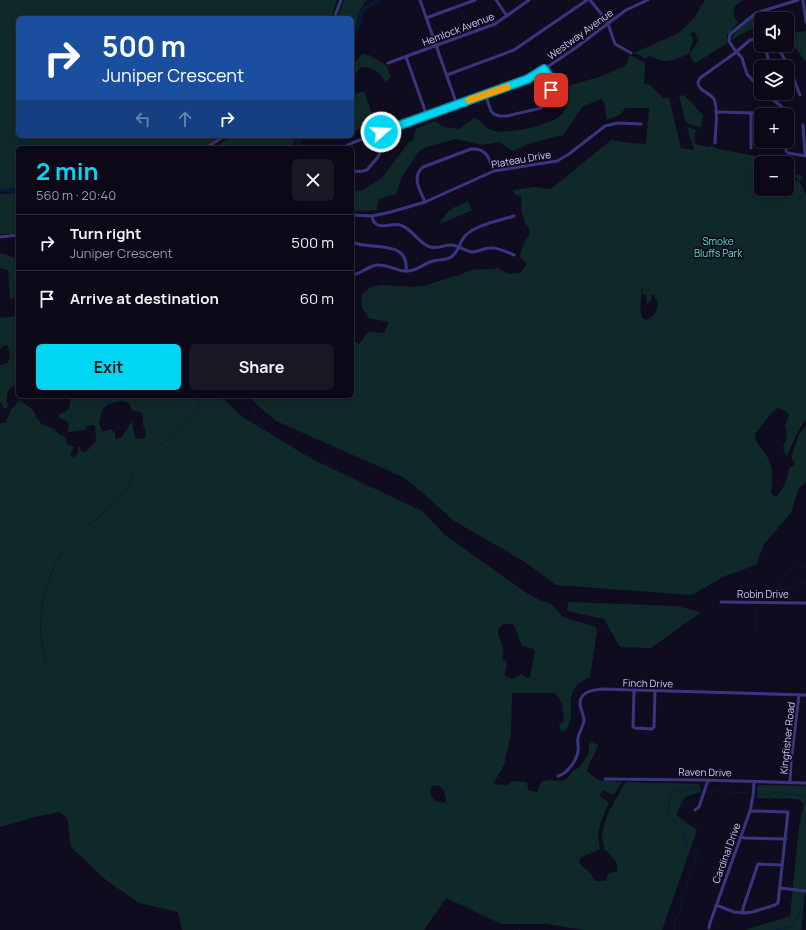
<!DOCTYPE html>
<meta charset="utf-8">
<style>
body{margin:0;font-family:Manrope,sans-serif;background:#191724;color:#f1f3f6;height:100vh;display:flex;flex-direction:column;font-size:15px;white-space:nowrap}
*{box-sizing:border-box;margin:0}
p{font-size:13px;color:#9a9aa1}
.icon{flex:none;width:22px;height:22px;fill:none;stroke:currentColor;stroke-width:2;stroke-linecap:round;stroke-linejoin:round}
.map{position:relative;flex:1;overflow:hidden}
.details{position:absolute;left:16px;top:146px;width:338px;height:252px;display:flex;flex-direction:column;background:#0b0917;border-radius:6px;box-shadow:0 2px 10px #0003,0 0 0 1px #2b2a36}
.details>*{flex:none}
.hud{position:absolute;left:16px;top:16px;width:338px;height:122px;border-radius:6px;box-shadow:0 2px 10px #0003,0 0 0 1px #2b2a36;background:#1a4fa0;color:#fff;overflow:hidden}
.fabs{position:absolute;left:754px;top:12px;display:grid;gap:8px}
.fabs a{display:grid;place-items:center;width:40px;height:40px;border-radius:6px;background:#0b0917;box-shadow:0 2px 10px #0003,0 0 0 1px #2b2a36;font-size:20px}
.pin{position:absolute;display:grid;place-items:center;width:34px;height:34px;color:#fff;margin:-17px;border-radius:8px;box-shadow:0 2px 6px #0006}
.me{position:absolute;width:44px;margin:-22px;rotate:71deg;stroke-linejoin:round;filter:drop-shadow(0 0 3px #0008)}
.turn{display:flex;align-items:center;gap:14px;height:84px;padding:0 20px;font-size:18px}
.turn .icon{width:52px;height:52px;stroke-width:2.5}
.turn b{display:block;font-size:28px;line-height:34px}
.lanes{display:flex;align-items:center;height:38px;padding:0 20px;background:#0003;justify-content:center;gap:20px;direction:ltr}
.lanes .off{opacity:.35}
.round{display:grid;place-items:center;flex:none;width:42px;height:42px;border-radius:6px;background:#191724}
.head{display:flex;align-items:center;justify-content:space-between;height:68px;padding:0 20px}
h1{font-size:24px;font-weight:700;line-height:30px;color:#00d6f4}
.action{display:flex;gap:8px;margin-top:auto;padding:8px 20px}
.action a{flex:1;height:46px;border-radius:6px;background:#00d6f4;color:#111;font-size:16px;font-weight:700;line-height:46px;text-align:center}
.action a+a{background:#191724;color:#f1f3f6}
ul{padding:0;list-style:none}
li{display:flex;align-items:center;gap:12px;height:56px;padding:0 20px;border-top:1px solid #2b2a36}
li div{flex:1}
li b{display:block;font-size:15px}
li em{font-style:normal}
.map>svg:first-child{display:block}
.green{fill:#0f2929;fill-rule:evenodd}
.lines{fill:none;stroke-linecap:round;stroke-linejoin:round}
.stream{stroke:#08193c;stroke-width:1}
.river{stroke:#08193c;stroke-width:4}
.minor{stroke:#3a357f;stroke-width:3}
.route-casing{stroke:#008b9f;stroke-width:10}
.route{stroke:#00d6f4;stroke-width:7}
.slow{stroke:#f59e0b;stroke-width:7}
.labels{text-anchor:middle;stroke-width:3.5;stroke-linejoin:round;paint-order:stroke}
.street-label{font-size:10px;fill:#d1c9ff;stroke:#0f0c1f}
.park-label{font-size:10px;fill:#54e1c1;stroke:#0f0c1f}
</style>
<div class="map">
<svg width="806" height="930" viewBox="0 0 806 930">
<rect width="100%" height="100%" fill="#0f0c1f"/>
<g class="green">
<polygon points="0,0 337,0 331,18 18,18 18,136 222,136 202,148 18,148 18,191 0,192"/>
<polygon points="344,0 366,0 359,12 356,27 352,34 352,18 337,18"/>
<path d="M705 0H743L735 6C733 13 732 17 738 22L727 35V43L696 63 692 60 690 53 699 40 694 31 690 34 693 39 689 54C673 60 666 65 650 56L645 58 634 53 679 33 694 18Z"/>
<path d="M757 15V22H761V27L747 31 732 40C734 28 748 21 757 15Z"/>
<polygon points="787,23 792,33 806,31 806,62 787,37"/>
<path d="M362 54 369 55 386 65 391 77 386 82C379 71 375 68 361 67L352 78V66Z"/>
<path d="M630 55 645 63 644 84 650 85 663 98H669L681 148 694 150 687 127 698 130 695 132V144L708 147 713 146 718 149 755 156H772L767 163H761V189H787V163H783L784 159 787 160 788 173 803 176 800 181 797 178H789L799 181 806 195V419L797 433 787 456 785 455 783 447 786 440 787 432 785 426 789 415 786 411 778 408 772 412 755 434C754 443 769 455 771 465 773 474 772 485 771 494L777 497 785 484 790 467 794 466 795 462 792 459V455L799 434 806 426V481L799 488 791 513 764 544 756 565 725 576 692 595 556 585 525 562 454 521 423 493 403 477 276 421 247 396H352V340L359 344 368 332 384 333 389 322 368 318 361 305 362 294 371 287 382 285 414 287 424 286 454 276C461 277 465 271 472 270 481 268 487 271 497 268L509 274 520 273 527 264 520 258C519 250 528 239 530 231 527 225 523 219 522 213 521 208 522 202 521 196L515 195 513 190 535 187 551 189 611 140 629 143 646 144 649 108H625L621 114 607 120C605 112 606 106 602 99L583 106 563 135 528 144 513 151 499 142 483 145 456 139 426 147 418 152 401 179 396 194 379 199 377 210 360 211 352 210V191L363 190 382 178 409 142 413 140 416 129 435 121 444 127 459 129 474 118 478 119C483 125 487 129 495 131 508 134 555 125 563 113 566 109 567 92 568 86L602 76 625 66ZM643 286V295H646L647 305 649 302 652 299 651 295H655V299L658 301C658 310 654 317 646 320L642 318C639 309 641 295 643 286Z"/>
<polygon points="364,91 375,123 352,132 352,95"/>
<polygon points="684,95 703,115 701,127 686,123 679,96"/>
<polygon points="231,136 298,136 290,148 211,148 220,144"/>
<polygon points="18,193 18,231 12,234 0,234 0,194"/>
<path d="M468 201 472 210 440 224C444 211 456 206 468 201Z"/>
<polygon points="0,253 18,259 18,298 10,299 8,270 0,268"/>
<path d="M18 316V387L14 385C6 390 6 398 8 406L6 408 4 409 0 401V365H2L8 362 10 356 8 347 7 345 3 346 0 349V318Z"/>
<path d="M67 396H220L244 418 312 459 422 511 445 535 528 594 542 601 552 604 563 617 596 627 597 632 590 677C556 692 581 713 565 731H561L559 725 564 721 562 703 555 693H512L511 734 504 765 493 784 507 785 512 781 527 782 528 790 537 792 541 782 549 780 561 781 567 779 573 771 580 767 589 753V744L592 742 598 745C596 755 589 761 587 771L598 780 622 782 613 795 603 790 599 796 609 802 601 821 598 835 600 849 582 857 579 861 580 864 591 874 594 880 597 881H606L608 874 617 871C618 860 611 855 604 849 604 845 602 841 602 837 603 817 617 798 626 782L699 784 701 792 685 797 676 815 697 830 662 930H585L546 924H501L446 898 424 930H182L178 912 139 903 106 880 71 847 67 818 59 812 35 817 0 827V423H5L11 410 19 400 32 409 41 424 54 429 60 435 66 437 67 444 74 447 70 455 71 457H74L78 453V446L80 447 81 451 84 452H86L96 441 95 426 93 425 87 426 85 430 68 432V429L69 425 67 421 59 418V414C68 413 71 407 70 399ZM123 401 129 403 132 410 141 412 143 416V425L146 432V436L144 439H140L136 438 134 434 132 421 121 438 117 439 115 438V433L111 429 105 431H102L99 423C103 405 104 404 123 401ZM504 624H512L514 625 522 646 534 649 535 651 530 677 527 678 521 674 512 679 505 676C505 670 508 667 506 661L502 659 503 648 499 636 498 629ZM439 785 444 791 446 801C436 807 427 796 432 786Z"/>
<polygon points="568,602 677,606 701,612 651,648 620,647 604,619 567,611"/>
<polygon points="759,785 806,786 806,884 801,930 745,930 790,916 799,827 804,804 798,799 757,798 757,787"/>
</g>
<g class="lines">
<g class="stream">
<polyline points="243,396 254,409 267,441"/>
<path d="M777 589C780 582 785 570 793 568 798 567 801 567 806 565"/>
<polyline points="738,595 771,597 773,596 776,590 789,588 793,584 802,584 806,582"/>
<polyline points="755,630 757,621 757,604"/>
<path d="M46 665C46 655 42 646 41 635 38 607 51 560 72 540 88 524 108 511 124 493 130 486 131 477 136 469 144 458 156 448 166 440 176 432 185 421 194 412L199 405 200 396"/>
<polyline points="708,793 716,790 723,793 728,790 733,793 751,792"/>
<polyline points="759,794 769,795 777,792 788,795 793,793 801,796 806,795"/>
<polyline points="688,848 681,830 667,812 672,790 682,792 693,787 702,790"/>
<polyline points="518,928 520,930"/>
<polyline points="675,930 674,922 681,910 682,892 687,885 689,876 694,867 698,852 693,849"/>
<polyline points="776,930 791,927 800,912"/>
</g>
<g class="river">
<polyline points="352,37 359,26 361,14 365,8 375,3 377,0"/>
<polyline points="295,148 302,136"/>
<polyline points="0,191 18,190"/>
</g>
<g class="minor">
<polyline points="420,0 457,105"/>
<polyline points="496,0 507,16"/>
<polyline points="590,0 607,21 615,44 631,53"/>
<polyline points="803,0 806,22"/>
<polyline points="334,18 341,0"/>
<polyline points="426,18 475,0"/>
<polyline points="763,45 767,54 770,67"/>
<polyline points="777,45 792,74 800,95"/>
<polyline points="406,57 427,116"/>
<polyline points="388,63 495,24 529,0"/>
<polyline points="447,75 514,50 587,0"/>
<polyline points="761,90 747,74 742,58 734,49 729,41 730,34 756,13 798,0"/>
<polyline points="485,94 491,111 494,114 499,116 507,116 541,108 548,101 552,86 550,79 544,69"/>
<polyline points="716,112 786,114 781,106 764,93"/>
<polyline points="751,113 751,148"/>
<polyline points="803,125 805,155"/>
<polyline points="786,141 786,151 788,153 806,156"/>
<path d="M715 143C715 132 719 110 714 99 709 92 698 91 698 82L700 78 735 53 750 40 761 38"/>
<polyline points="205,148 225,136"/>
<polyline points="342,148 352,143 531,78 574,49 626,10 648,0"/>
<polyline points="352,172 363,171 367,170 378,157 383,145 381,132"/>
<path d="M425 202C420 190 411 177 423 167L471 149C487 148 489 158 494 171"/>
<polyline points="352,215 372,216 391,212 425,202 494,171 557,161 569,154 605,126 618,123 641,124"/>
<path d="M372 216C375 233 389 222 400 225 413 229 418 243 430 247 438 249 444 245 451 245 458 245 465 251 472 252 478 252 484 248 490 248 498 247 507 252 514 255"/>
<polyline points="0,237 18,235"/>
<path d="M352 242C356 243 360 245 364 245 383 248 409 244 406 271"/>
<path d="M352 275C361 274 368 266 377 265 387 264 395 270 404 271 417 272 422 264 433 261 438 259 445 261 451 257 459 253 459 241 466 235 476 225 501 220 514 216"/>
<polyline points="721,602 806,603"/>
<polyline points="634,691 633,727 635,728 652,729 654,727 655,691"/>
<path d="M558 776C567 774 577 760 578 751 579 747 577 743 578 738 579 732 583 727 584 721 584 715 581 710 580 705 579 692 592 690 602 689L806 695"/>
<polyline points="605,779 701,780 806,783"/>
<polyline points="790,783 791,762 799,695"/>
<polyline points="695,810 699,807 708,780"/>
<polyline points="740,837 745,838 786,839"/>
<polyline points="780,888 806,891"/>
<polyline points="716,905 734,912 745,913 752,912 775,905 778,903 788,812 750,811"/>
<polyline points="743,913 743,908 758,864 782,865"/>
<polyline points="709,928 710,923 750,811 753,796 754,782"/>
</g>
</g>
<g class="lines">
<g class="route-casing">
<path id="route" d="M381 132 528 79 544 69C549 76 553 81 551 90"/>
</g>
<use href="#route" class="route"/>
<polyline class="slow" points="469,100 507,87"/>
</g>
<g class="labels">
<g class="street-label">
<text transform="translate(458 29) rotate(-21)" y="4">Hemlock Avenue</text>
<text transform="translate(580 34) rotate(-36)" y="4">Westway Avenue</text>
<text transform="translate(521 159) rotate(-10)" y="4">Plateau Drive</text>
<text x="763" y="598">Robin Drive</text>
<text transform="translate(648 683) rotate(1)" y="4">Finch Drive</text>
<text transform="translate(787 738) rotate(-84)" y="4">Kingfisher Road</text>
<text transform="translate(705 772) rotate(1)" y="4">Raven Drive</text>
<text transform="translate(726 853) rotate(-70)" y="4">Cardinal Drive</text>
</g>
<g class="park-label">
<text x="718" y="245">Smoke<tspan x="718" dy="12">Bluffs Park</tspan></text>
</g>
</g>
</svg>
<div class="fabs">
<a><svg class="icon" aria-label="sound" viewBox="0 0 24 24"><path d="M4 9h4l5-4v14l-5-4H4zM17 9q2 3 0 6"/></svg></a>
<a><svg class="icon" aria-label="layers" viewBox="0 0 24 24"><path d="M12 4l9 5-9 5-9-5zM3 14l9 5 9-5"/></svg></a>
<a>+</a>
<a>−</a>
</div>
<div class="pin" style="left:551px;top:90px;background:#d93025"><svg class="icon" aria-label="arrive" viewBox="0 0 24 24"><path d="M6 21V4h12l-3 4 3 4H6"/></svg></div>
<svg class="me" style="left:381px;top:132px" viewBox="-20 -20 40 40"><circle r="17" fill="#00d6f4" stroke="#fff" stroke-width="3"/><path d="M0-11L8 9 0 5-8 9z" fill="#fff"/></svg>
<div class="hud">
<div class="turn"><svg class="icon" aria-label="right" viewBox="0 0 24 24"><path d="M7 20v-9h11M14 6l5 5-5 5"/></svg><div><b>500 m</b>Juniper Crescent</div></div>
<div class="lanes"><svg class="icon off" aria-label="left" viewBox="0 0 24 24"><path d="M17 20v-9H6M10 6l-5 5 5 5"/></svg><svg class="icon off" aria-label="ahead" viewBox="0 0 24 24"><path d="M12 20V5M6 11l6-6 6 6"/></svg><svg class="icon" aria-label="right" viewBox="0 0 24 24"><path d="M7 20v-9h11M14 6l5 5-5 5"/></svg></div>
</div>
<section class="details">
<div class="head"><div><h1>2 min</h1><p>560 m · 20:40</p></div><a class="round"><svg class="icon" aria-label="close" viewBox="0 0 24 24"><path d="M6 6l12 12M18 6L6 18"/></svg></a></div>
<ul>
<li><svg class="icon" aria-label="right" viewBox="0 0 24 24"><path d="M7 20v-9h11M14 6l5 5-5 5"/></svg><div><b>Turn right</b><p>Juniper Crescent</p></div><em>500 m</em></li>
<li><svg class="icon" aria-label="arrive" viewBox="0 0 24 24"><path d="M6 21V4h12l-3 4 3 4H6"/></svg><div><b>Arrive at destination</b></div><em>60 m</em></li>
</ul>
<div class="action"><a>Exit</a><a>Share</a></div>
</section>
</div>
